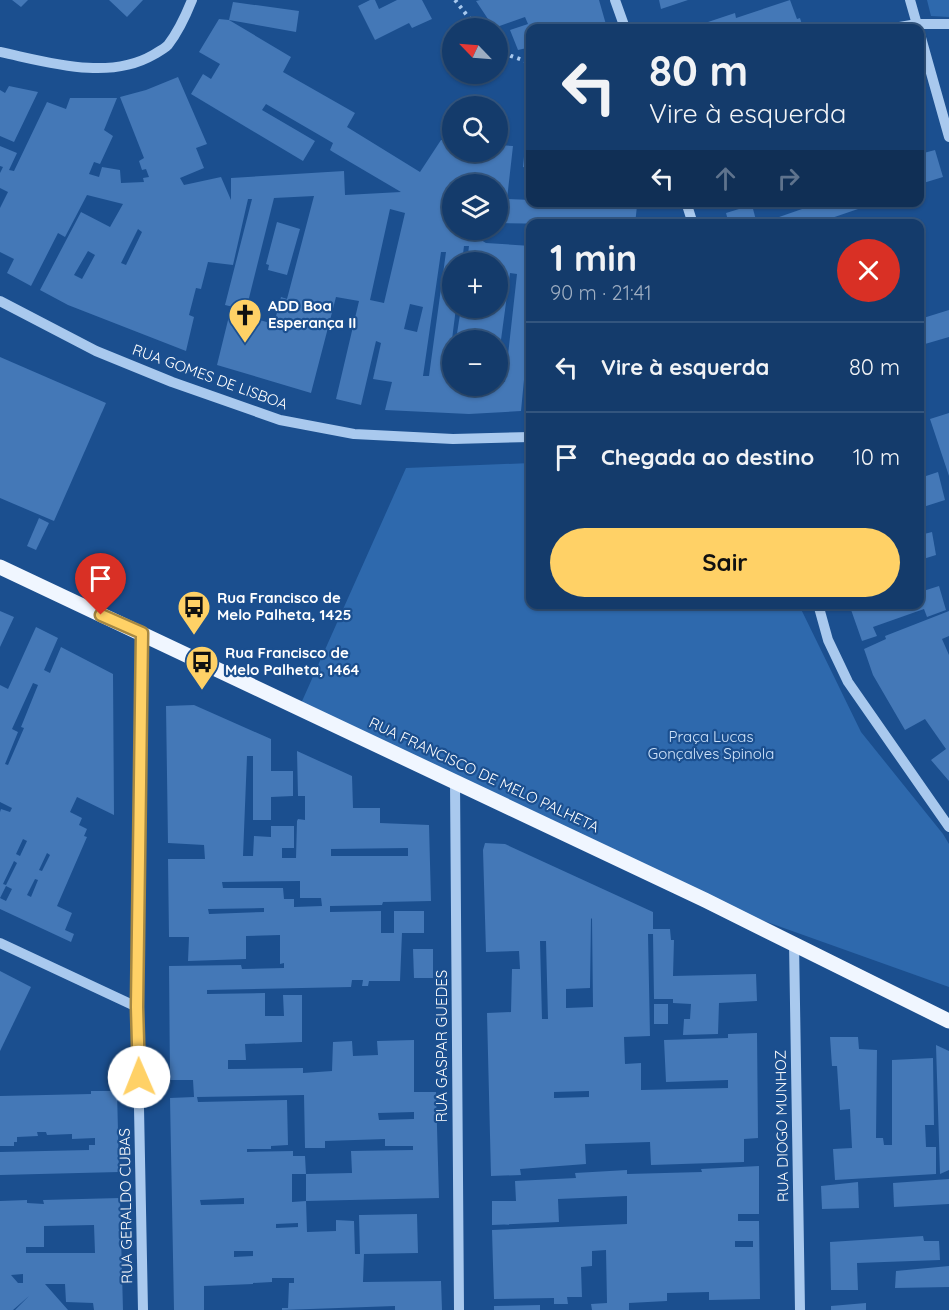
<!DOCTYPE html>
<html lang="pt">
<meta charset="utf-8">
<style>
body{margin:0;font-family:Quicksand,sans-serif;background:#1d4271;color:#f1f3f6;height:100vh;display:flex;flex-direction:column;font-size:22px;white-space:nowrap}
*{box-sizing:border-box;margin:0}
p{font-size:20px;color:#9dadc1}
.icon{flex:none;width:33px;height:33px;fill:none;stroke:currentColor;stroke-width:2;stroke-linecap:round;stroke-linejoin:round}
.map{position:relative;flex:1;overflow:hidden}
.sheet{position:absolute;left:526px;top:219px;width:398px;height:390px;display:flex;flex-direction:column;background:#143b6b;border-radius:12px;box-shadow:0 2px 4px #0004,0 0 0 2px #33557e}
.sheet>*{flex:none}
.hud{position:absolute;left:526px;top:24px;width:398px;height:183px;border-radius:12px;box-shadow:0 2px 4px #0004,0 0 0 2px #33557e;background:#143b6b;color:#f1f3f6;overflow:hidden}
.needle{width:39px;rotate:295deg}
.controls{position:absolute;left:442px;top:18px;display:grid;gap:12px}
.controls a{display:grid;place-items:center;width:66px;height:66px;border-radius:50%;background:#143b6b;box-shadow:0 2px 4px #0004,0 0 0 2px #33557e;font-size:30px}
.pin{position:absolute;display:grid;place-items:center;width:51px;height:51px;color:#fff;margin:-62px -26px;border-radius:50% 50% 50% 0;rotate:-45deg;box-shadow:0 0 6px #0007}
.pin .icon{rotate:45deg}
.me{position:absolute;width:66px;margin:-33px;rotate:359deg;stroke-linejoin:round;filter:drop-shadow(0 0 4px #0008)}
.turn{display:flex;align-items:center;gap:21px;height:126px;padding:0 24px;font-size:27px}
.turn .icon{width:78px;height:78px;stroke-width:2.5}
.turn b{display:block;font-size:42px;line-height:51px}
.lanes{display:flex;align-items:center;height:57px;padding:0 24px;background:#0003;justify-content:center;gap:30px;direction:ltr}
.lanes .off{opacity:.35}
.round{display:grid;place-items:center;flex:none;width:63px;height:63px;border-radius:32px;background:#1d4271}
.head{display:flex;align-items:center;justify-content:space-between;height:102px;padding:0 24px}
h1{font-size:36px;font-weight:800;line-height:45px}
.action{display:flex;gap:12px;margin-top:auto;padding:12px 24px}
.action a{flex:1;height:69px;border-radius:36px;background:#ffd166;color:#111;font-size:24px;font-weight:800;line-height:69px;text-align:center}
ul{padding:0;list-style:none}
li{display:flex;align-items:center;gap:18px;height:90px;padding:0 24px;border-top:2px solid #33557e}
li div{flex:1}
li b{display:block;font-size:22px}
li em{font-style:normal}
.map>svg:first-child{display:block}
.green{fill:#2e69ad}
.building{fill:#4478b7;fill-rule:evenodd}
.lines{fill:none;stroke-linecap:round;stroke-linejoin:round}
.path{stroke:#a9c9ee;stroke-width:4;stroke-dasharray:3 4.5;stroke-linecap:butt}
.minor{stroke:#a9c9ee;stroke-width:10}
.major{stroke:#f0f6ff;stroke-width:15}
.route-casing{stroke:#a68842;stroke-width:15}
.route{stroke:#ffd166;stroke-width:10}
.labels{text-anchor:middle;stroke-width:4.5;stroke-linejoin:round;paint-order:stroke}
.poi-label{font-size:15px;font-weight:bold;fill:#fff;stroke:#1b4f8f;text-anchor:start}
.street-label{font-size:15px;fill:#fff;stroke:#1b4f8f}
.park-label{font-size:15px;fill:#cfe3fa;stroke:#1b4f8f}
</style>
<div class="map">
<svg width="949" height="1310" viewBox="0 0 949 1310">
<rect width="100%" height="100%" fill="#1b4f8f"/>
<g class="green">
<polygon points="927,0 949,0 949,17 931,16"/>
<polygon points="531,463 531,604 799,605 861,732 943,834 949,844 949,987 705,900 299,708 406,468"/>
</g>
<g class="building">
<polygon points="12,0 28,0 21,7"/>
<polygon points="109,0 143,0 127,17"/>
<polygon points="370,0 375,0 379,9 397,0 422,0 432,19 412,28 409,23 375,40 358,6"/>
<polygon points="480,0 599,0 607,28 531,28 531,47 518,50 510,30 528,24 525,17 494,28 476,1"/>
<polygon points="659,0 688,0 661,9"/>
<polygon points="790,0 797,19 800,18 803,28 690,28 735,13 736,18"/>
<polygon points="233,2 299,11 296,32 229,20"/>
<path d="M219 19 229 20 291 57 283 72 355 113 347 127 420 172 441 140 453 141V152H498V145L513 146 507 199 531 200V202H662L663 207 637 206 635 224H580V219L559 218V224L498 223V184H453V230H464L486 243 531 246V339L528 338 521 411 469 414 385 410 392 382 373 379 381 343 376 341 361 405 336 399 359 301 336 297 311 393 217 365 230 312 274 324 281 297 287 299 314 196 274 198 246 310 225 305 252 199H248L233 265 208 262 201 289 196 288 189 315 194 317 186 351 68 305 40 290 81 212 110 227 123 204 87 195 65 237 58 233 31 286 7 273 14 259 0 252V208L8 192 0 188V173L3 167 0 166V146L17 153 9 170 14 171 47 102 66 109 70 98H117L104 130 113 136 100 164 94 162 89 174 99 177 102 167 120 170 121 183 144 182 143 178 149 177 146 169 142 170 139 161 144 158 120 97 146 90 178 77 207 144 196 148 204 168 180 178 184 185 221 177 231 200V178L344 171 345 195 401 192 333 152 330 150 333 143 266 104 262 110 315 141 303 161 191 94 203 74 211 79 220 64 199 52ZM390 209 405 213 384 303 370 300ZM138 229 142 232 126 265 121 263ZM464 246H469L467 262H498V308H461L456 340H498V362L510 273 517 274 505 382H498V386H453V356L450 355 456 308H453V262H462ZM88 251 95 255 82 279 74 275ZM441 252H446L429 376H423ZM410 304 423 307 417 332 404 329Z"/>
<polygon points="9,86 38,92 14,142 0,136 0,90 5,93"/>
<polygon points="525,147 531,148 531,168 523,167"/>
<polygon points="935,150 943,177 920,184 920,161 921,160 920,154"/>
<polygon points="822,202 860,202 861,208 814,224 759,224"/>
<polygon points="752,205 757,224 729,224 726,213"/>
<polygon points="864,217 866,224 846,224 846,223"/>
<polygon points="277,222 300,229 287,275 268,270 269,265 266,264"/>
<polygon points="949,310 949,337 925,344 920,328 920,319"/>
<polygon points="0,357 106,403 54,521 0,498"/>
<polygon points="949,413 949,476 930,419"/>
<polygon points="938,472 945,500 920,508 920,478"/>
<polygon points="39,518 49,523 36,550 27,546"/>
<polygon points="932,532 936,555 920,560 920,535"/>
<polygon points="939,586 946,610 927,617 924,609 873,627 877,636 862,641 849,604 920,604 920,592"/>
<polygon points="0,611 14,617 0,647"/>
<polygon points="949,611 949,636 942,639 949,655 949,781 931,760 946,749 925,719 905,730 873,675 864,649 886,639 885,636"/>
<path d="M36 627 58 638 44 670 50 673 61 647 113 674 114 815 77 797 70 812 82 818 79 825 87 829 84 836 87 837 57 906 72 913 65 930 74 934 71 942 0 909V898L6 901 12 889 6 886 0 898V812L1 809 10 812 12 808 0 802V685L8 689ZM33 683 38 685 21 727 24 728 8 765 5 764 18 732 12 729ZM23 839 27 841 20 856 16 854ZM47 853 50 855 42 871 39 870ZM14 861 17 863 6 885 3 884ZM35 879 38 880 31 897 27 895Z"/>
<path d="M194 705 271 739V771H293V796L271 797V820H253V756H247L243 856H253L254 836 271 837V826H294V848H282V858H296L297 821 298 819 305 820V796H298L297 751 352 776 353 808H380V823L429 825 431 901 383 902 382 905 330 906V912L381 911V933H394V911H424V933H402L400 981H369L368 986H362L363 980H352L351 987 207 990V994L265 993V1016H284L283 995H302V1042L245 1044 246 1060H228V1069L303 1068V1073L332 1071 333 1042 352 1041 353 1056 378 1055 377 1041 414 1040V1092H436L439 1198 306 1201V1174L352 1173 351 1151 413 1150V1146H385V1139L325 1141V1148H305L304 1095 197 1097 198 1102 287 1100 288 1145 271 1146V1149H247V1152L293 1151V1156H305L306 1174H292V1202L306 1201 307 1232 336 1231V1220L354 1221 355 1254H360L359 1215 417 1214 418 1253 364 1254 363 1282 441 1281 442 1310H395V1306L282 1310V1308H288L289 1283H294V1278H272V1282L253 1283V1284L204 1286V1310H174L170 1098 194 1097 193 1080H170L169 966 241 965 242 969 284 968V963L280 964V935L246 936V959L188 961 189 937H169L168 859H205L204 845 168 843 166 706ZM408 848V856H331V849ZM300 881V898H321L322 906 294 907V899H284L283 888H223L222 882ZM264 908V912L209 914 208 909ZM414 1112V1119L379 1120 378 1113ZM244 1198V1204L201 1205 200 1200ZM298 1223V1227L276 1228V1224ZM234 1251H253V1256L234 1257Z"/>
<path d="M485 843 505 844 653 912V929H670L671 940H674L673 976 756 974 757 1001 719 1003 718 1034 683 1035 684 1019H690L691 1004 673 1003V999H654L653 934H648L650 1036 624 1037 625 1064 641 1063V1090L728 1088V1080L666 1082 664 1040 728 1038V1034L757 1033 758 1138 744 1139V1162L651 1165 650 1142 585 1144 586 1164 520 1169 521 1175 491 1176 487 1013 511 1012 512 969H520L519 951 486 952 483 850ZM591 918 592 919 593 1007 566 1008V989L590 988ZM540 941H546L548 1019H542ZM589 1091V1097L554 1098V1092Z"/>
<polygon points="413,949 433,949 433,978 414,978"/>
<polygon points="0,971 31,987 0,1051"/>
<rect x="654" y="1004" width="14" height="20"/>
<polygon points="830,1037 858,1037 859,1049 877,1050 876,1138 883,1138 884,1145 892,1145 892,1060 933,1058 934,1125 925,1125 926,1147 936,1147 936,1174 835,1180 833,1149 852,1148 850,1109 840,1110 837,1066 832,1066"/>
<polygon points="936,1045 949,1051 949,1170 940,1174"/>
<polygon points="91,1091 117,1091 119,1172 0,1175 0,1152 89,1150 89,1145 95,1145 95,1138 72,1139 72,1134 47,1135 46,1132 37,1132 38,1136 17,1137 17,1142 14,1142 14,1146 0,1146 0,1096 91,1094"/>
<path d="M759 1166V1214H738V1221H759L760 1299 709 1300V1292L667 1293V1301L629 1303V1310H592L591 1304 607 1303 606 1250 592 1251V1266L581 1267 582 1297H567L568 1304H554V1298L494 1299 492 1230 627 1224V1196L558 1199 559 1222 492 1225V1201H516L515 1181 576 1178 575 1173 627 1170V1174L702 1172 701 1169ZM735 1241H753V1247H735Z"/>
<polygon points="949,1179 949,1204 894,1207 893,1183"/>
<polygon points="858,1182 859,1208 822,1209 821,1186"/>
<path d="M120 1198 123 1310H94L93 1303 66 1302 65 1284H45L68 1310H15L29 1296 13 1310H0V1201L27 1200V1203L44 1204 43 1200ZM94 1225 95 1253H26V1247H44V1226ZM23 1274V1283H18L11 1275Z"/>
<polygon points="923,1236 924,1241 939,1241 940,1260 857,1263 858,1290 831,1290 830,1242"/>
<polygon points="949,1266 949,1287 895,1288 896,1271"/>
<polygon points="866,1303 866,1310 831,1310 831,1306"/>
<polygon points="540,1305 540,1310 494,1310 494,1306"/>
</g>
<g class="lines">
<g class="path">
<polyline points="455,0 477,28"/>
<polyline points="498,47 511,56 531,63"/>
</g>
<g class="minor">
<polyline points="615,0 625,28"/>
<polyline points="910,0 918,28"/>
<polyline points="894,28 917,24 949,24"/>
<polyline points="920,34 949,137"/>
<path d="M0 52C48 62 108 81 153 55 158 52 164 49 168 45 179 31 186 15 192 0"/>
<polyline points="686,202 693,224"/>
<polyline points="0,301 96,351 172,382 280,420 354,434 453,439 531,437"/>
<polyline points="818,604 828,640 848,682 949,827"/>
<polyline points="142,633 137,1007 143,1310"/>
<polyline points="455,781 459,1310"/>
<polyline points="794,942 800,1310"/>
<polyline points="0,943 137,1007"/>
</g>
<polyline class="major" points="0,567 705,900 949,1021"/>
</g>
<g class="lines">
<g class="route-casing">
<polyline id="route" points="101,615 142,633 137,1007 139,1077"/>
</g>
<use href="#route" class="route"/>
</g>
<defs>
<g id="church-pin" transform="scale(1.725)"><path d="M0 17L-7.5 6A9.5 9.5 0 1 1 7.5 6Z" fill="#ffd166" stroke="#1b4f8f"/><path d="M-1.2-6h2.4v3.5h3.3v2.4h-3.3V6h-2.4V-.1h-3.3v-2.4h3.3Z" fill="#111"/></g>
<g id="bus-pin" transform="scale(1.725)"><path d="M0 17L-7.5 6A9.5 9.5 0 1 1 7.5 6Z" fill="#ffd166" stroke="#1b4f8f"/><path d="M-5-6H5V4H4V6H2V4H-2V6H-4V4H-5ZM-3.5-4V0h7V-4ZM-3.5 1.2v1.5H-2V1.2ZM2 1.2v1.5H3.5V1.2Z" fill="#111"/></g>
</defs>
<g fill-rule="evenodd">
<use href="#church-pin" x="245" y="315"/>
<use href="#bus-pin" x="194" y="607"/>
<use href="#bus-pin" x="202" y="662"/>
</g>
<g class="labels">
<g class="poi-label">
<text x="268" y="311">ADD Boa<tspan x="268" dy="17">Esperança II</tspan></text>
<text x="217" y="603">Rua Francisco de<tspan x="217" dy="17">Melo Palheta, 1425</tspan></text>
<text x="225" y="658">Rua Francisco de<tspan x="225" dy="17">Melo Palheta, 1464</tspan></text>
</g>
<g class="street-label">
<text transform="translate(210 377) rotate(20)" y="5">RUA GOMES DE LISBOA</text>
<text transform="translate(484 775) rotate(25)" y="5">RUA FRANCISCO DE MELO PALHETA</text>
<text transform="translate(442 1046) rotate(-90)" y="5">RUA GASPAR GUEDES</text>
<text transform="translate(782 1126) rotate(-91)" y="5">RUA DIOGO MUNHOZ</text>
<text transform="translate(126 1206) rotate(-91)" y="5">RUA GERALDO CUBAS</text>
</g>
<g class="park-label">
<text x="711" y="742">Praça Lucas<tspan x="711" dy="17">Gonçalves Spinola</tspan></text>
</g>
</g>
</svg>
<div class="controls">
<a><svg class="needle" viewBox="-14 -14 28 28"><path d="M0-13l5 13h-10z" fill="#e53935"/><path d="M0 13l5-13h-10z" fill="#9dadc1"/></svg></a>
<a><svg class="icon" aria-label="search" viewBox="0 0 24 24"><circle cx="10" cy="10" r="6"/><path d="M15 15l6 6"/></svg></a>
<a><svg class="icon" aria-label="layers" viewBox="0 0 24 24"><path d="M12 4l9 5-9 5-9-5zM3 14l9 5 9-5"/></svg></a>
<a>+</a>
<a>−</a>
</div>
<div class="pin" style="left:101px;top:615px;background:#d93025"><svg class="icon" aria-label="arrive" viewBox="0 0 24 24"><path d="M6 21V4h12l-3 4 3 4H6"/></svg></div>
<svg class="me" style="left:139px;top:1077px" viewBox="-20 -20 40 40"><circle r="19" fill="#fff"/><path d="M0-13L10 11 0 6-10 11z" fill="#ffd166"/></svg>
<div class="hud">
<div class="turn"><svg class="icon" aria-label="left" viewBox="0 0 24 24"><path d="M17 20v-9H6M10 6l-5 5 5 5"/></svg><div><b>80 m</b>Vire à esquerda</div></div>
<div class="lanes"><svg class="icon" aria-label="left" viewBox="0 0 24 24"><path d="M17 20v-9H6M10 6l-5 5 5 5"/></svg><svg class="icon off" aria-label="ahead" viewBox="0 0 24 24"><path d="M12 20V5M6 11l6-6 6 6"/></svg><svg class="icon off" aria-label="right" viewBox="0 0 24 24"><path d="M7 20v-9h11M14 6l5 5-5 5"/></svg></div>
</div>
<section class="sheet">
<div class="head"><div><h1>1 min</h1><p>90 m · 21:41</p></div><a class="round" style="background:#d93025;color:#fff"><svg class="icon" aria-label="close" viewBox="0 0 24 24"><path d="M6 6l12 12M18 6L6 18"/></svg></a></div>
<ul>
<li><svg class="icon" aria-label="left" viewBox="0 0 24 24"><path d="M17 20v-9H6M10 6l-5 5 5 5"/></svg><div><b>Vire à esquerda</b></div><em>80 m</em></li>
<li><svg class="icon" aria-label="arrive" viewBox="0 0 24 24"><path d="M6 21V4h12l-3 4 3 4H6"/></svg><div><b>Chegada ao destino</b></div><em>10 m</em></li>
</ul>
<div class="action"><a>Sair</a></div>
</section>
</div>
